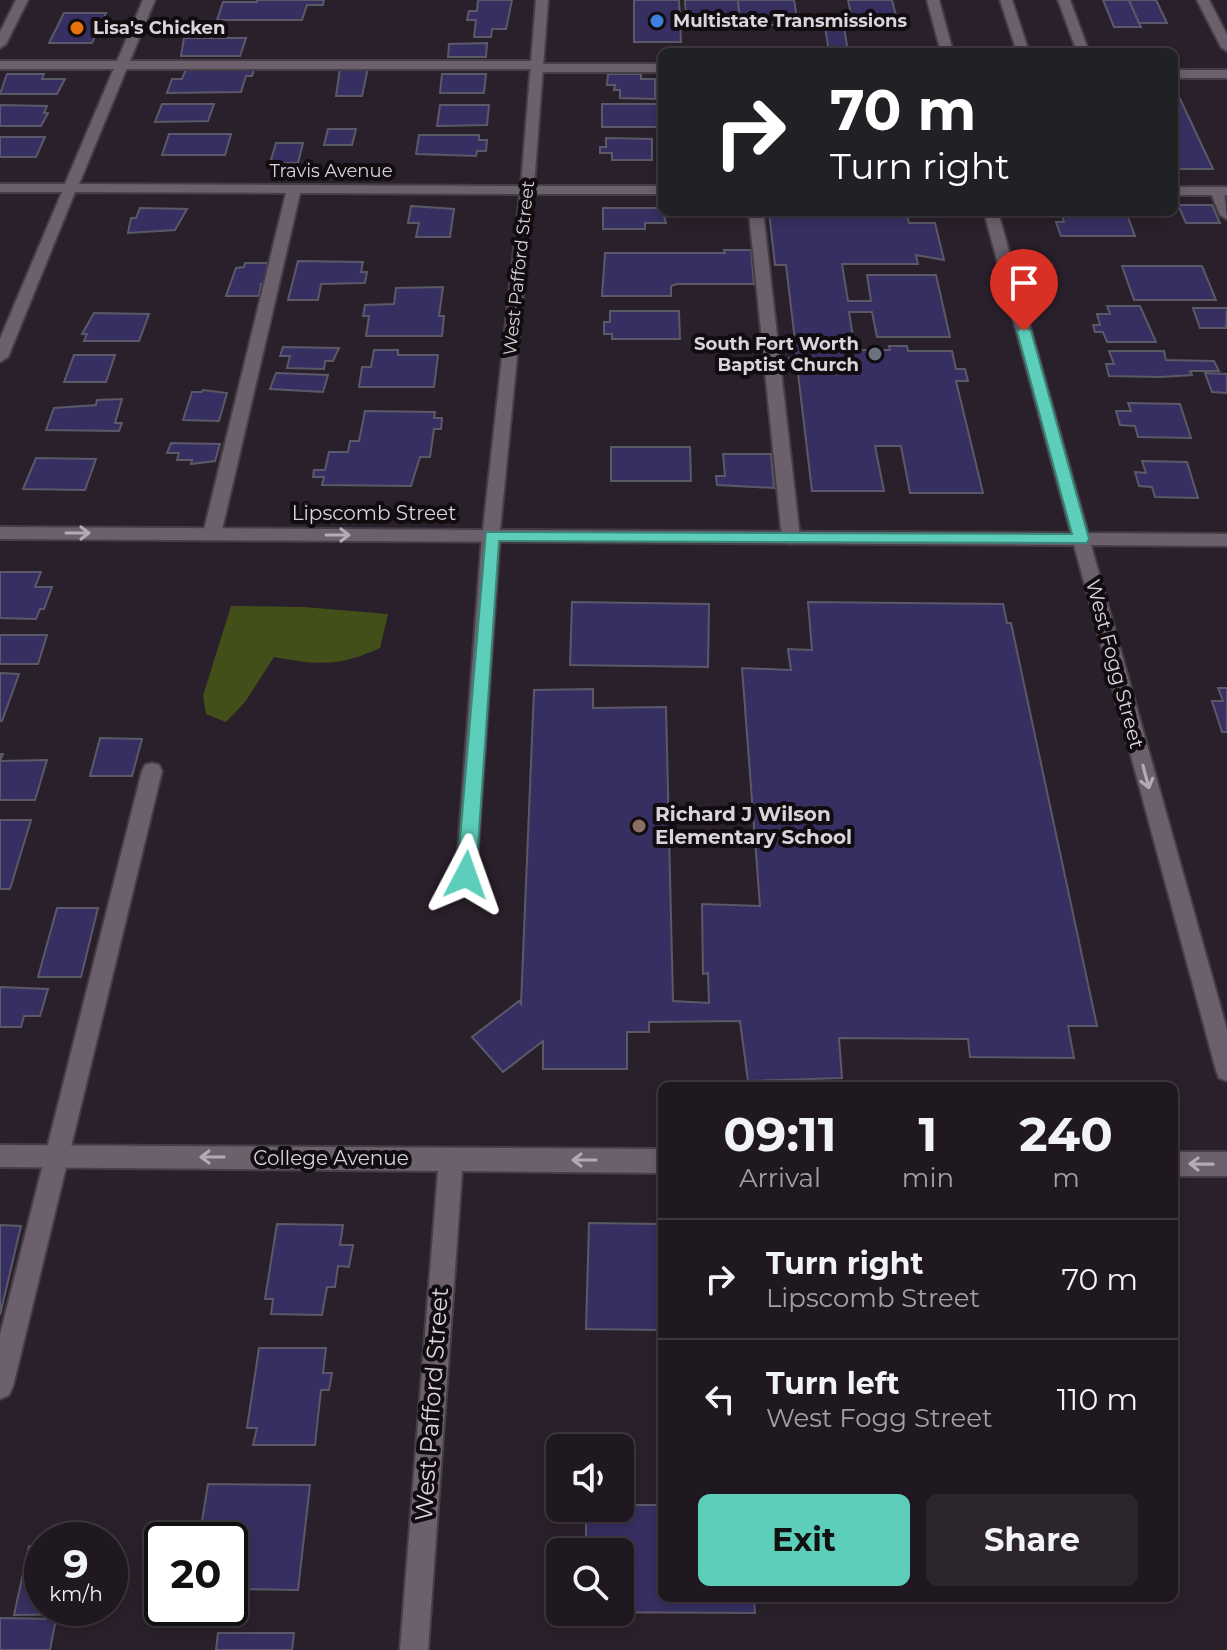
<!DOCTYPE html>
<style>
body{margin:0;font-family:Montserrat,sans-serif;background:#2d252d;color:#f1f3f6;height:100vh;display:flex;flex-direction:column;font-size:30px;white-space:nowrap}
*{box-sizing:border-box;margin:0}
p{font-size:26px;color:#a2a0a5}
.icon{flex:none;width:44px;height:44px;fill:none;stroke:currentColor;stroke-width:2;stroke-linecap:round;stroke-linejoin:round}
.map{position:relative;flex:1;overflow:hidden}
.panel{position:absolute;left:658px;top:1082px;width:520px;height:520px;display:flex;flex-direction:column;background:#201820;border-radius:12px;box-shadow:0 4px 12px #0003,0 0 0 2px #3d373e}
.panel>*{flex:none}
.banner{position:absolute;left:658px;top:48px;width:520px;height:168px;border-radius:12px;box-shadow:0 4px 12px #0003,0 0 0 2px #3d373e;background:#202124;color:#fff;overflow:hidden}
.tools{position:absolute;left:546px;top:1434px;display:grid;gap:16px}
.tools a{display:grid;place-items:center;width:88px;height:88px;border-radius:12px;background:#201820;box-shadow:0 4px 12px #0003,0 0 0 2px #3d373e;font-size:40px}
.speed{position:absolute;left:24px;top:1522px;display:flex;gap:16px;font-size:40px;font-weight:700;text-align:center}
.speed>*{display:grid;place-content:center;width:104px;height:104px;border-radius:50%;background:#201820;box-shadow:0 4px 12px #0003,0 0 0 2px #3d373e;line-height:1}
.speed small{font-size:20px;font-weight:400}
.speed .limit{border:4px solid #111;border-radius:12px;background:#fff;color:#111}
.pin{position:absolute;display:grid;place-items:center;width:68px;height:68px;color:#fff;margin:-82px -34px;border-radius:50% 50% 50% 0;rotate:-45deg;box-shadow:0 0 8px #0007}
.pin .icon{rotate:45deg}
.me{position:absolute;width:88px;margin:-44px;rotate:4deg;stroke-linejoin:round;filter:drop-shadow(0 0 6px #0008)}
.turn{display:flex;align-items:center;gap:28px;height:168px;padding:0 40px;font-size:36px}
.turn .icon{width:104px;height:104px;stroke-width:2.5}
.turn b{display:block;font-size:56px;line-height:68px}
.eta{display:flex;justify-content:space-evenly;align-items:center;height:136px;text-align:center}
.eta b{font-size:48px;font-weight:700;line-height:56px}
.cta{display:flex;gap:16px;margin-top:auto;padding:16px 40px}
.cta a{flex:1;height:92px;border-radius:12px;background:#5cceba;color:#111;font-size:32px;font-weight:700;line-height:92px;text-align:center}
.cta a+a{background:#2d252d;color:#f1f3f6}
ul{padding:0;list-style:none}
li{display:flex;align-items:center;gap:24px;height:120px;padding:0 40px;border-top:2px solid #3d373e}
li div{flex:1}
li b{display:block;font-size:30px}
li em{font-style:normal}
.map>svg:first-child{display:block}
.green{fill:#434f18}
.building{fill:#372f61;stroke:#5a5968;stroke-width:2}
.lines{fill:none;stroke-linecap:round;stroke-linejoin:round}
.lane-casing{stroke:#463e47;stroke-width:4}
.street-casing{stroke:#463e47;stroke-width:4}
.lane{fill:#6b606c;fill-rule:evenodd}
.street{fill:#6b606c;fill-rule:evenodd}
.oneway{stroke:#b2abb4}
.route{fill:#5cceba;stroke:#3c8679;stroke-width:2}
.shop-dot{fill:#3f7fe0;stroke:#100c10;stroke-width:3}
.food-dot{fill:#e8710a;stroke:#100c10;stroke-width:3}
.worship-dot{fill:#6b7280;stroke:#100c10;stroke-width:3}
.education-dot{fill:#8d6e63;stroke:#100c10;stroke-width:3}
.labels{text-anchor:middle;stroke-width:8;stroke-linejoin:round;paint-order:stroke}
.far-poi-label{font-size:18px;font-weight:bold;fill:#d9d3da;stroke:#100c10;text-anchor:start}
.far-street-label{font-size:18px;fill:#d9d3da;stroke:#100c10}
.street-label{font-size:20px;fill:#d9d3da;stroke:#100c10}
.poi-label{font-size:20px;font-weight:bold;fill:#d9d3da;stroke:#100c10;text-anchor:start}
.near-street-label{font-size:24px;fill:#d9d3da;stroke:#100c10}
</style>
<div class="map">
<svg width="1227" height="1650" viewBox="0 0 1227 1650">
<rect width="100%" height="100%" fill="#2a202b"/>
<path class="green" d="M231 606 303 607 388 614 380 648C338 667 318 665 274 657L245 702 226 722 206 714 203 696Z"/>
<g class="building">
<polygon points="257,0 324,0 323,5 307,5 302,20 217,20 223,2 257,2"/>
<polygon points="478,0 512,0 506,29 492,29 491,37 474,37 476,20 467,20 469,11 477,11"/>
<polygon points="634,0 679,0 681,42 634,42"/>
<polygon points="685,0 738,0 740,19 686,19"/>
<polygon points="738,0 794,0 798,25 745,25 744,19 740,19"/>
<polygon points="848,0 892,0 897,20 852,20"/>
<polygon points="1103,0 1129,0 1141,27 1114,27"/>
<polygon points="1129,0 1156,0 1167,23 1139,23"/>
<polygon points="64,13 106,13 92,43 49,43"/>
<polygon points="825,27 844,27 848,52 829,52"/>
<polygon points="184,38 246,38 240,56 181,56"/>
<polygon points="487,43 486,57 448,57 449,44"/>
<polygon points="340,68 368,68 362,96 336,96"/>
<polygon points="186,69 254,70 252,76 246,76 241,92 167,93 172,79 182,79"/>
<polygon points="7,74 44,74 42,79 65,79 57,94 0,94"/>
<polygon points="442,74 486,74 484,93 440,93"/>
<polygon points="608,74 641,74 641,79 655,79 655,99 620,98 620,90 614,90 615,85 607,85"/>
<polygon points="1174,88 1175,88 1213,169 1174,169"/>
<polygon points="162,104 214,104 208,121 155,122"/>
<rect x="602" y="104" width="60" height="23"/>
<polygon points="0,105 47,106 44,113 48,113 41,126 0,126"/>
<polygon points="440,105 489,105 487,125 437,126"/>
<polygon points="328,129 356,129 352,145 324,145"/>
<polygon points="169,134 231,134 225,155 162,155"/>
<polygon points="419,135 479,135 479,140 487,140 486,151 477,151 476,156 416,154"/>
<polygon points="0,137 45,137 36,157 0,157"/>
<polygon points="606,138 652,139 652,160 612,160 612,153 600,153 600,147 606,147"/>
<polygon points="276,143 303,143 298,163 270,163"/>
<polygon points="1178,205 1212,205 1220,223 1186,223"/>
<polygon points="411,206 454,209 450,237 416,237 419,223 408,223"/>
<polygon points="140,208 187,209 175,230 128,233 131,218 136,218"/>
<polygon points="603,208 662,208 666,223 645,223 645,229 603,229"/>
<polygon points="769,212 907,215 909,223 935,223 944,260 916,255 918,264 842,264 848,301 871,301 867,275 936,275 950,337 877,337 872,312 849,312 855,350 890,350 889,346 907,346 908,351 952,351 956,369 965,369 968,381 956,381 983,493 910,493 901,446 875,446 884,491 812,491 797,365 790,365 789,358 797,358 786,265 775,265"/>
<polygon points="1061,212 1126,212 1135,236 1061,236 1056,222 1064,222"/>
<polygon points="724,250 751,250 754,284 677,284 671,286 671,296 602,296 605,253 725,253"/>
<polygon points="298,261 363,262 361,272 367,272 365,283 321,284 318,300 288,300"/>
<polygon points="245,263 273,263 268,284 261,284 259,296 226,296 236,268 244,267"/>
<polygon points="1122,266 1202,266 1216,300 1134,300"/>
<polygon points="443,287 439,316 444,316 442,336 366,336 369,316 363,316 365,305 394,304 396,288"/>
<polygon points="1107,306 1140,306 1156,342 1107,342 1103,332 1095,332 1093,325 1100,325 1097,314 1110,314"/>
<polygon points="1193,308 1227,308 1226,328 1200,328"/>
<polygon points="610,311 679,311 680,339 612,339 612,334 604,334 604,322 610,322"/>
<polygon points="94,313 149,314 139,341 84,341 87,334 82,334"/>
<polygon points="283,347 339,348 333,361 325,361 324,369 287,368 290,356 280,356"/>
<polygon points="374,350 398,350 398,355 438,355 434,387 359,387 362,367 371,367"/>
<polygon points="1109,351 1164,351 1166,360 1214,361 1219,371 1190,371 1192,375 1160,377 1109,376 1106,364 1114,364"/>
<polygon points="74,355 115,355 106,382 64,382"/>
<polygon points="276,373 328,375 323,392 270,389"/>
<polygon points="1205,373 1227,374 1227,393 1212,392"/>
<polygon points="203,390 227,393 219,421 183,420 192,392 202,392"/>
<polygon points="122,399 115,423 122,423 119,431 46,430 54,408 96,405 97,400"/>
<polygon points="1128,403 1180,404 1191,438 1138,437 1135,426 1120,425 1116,411 1131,411"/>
<polygon points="365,411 435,412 434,418 442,418 441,429 434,429 430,457 420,457 411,486 322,485 324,477 313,477 314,470 325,470 329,452 348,452 350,441 359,441"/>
<polygon points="171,443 220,444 215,461 191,464 192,460 177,460 179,453 167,453"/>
<polygon points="611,447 690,447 691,481 611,481"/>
<polygon points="723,454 771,454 774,488 717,485 716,476 725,476"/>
<polygon points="36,458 96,459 85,490 23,489"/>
<polygon points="1142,461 1187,462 1198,498 1155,497 1152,487 1139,486 1135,472 1146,473"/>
<polygon points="0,572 41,572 35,587 52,587 44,609 40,609 36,619 0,618"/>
<polygon points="572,602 709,604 708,667 570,665"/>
<polygon points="808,602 1003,604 1007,623 1011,623 1097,1026 1068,1026 1074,1058 970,1057 968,1039 839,1038 842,1078 748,1081 740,1021 649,1022 649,1032 627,1032 627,1069 543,1069 543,1041 503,1072 472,1037 519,1001 521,1004 534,690 593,689 593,708 666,707 673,1001 709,1003 708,973 703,974 702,904 760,906 742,668 791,670 788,649 812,650"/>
<polygon points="0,635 47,635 38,664 0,664"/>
<polygon points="0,673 19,674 2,721 0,721"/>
<polygon points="1218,688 1227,688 1227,732 1222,732 1212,701 1223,701"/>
<polygon points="100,738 142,739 132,776 90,776"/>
<polygon points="0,754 3,754 0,761 47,760 35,800 0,800"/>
<polygon points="0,820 31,820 10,889 0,889"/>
<polygon points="57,908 98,908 81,977 38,977"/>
<polygon points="0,987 48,989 40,1016 24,1016 21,1027 0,1027"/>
<polygon points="589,1223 660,1224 662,1330 586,1329"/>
<polygon points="277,1224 343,1225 340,1245 353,1245 349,1267 338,1266 335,1287 327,1287 322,1315 271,1314 273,1299 265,1299"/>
<polygon points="0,1225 21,1226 0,1315"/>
<polygon points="259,1348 326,1348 323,1373 332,1373 329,1390 321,1390 315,1445 253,1445 257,1428 247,1428"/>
<polygon points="208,1484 310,1485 298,1590 236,1589 233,1607 230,1607 230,1540 199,1540"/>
<polygon points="620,1505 662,1505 662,1598 754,1598 755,1613 567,1612 620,1612 620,1552 569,1552 586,1552 586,1508 620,1508"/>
<polygon points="29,1546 42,1546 42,1608 86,1608 85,1614 14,1615"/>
<polygon points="0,1618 56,1619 50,1650 0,1650"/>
<polygon points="218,1633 294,1633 292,1650 216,1650"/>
</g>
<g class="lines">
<g class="lane-casing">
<g id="lane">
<polygon points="16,0 28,0 6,44 0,48 0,32"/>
<polygon points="1000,0 1012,0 1029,52 1017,52"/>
<polygon points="1058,0 1070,0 1089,52 1077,52"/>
<polygon points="1197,0 1209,0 1227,35 1227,51 1221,47"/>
<polygon points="0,61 537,61 543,64 662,64 662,72 536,72 530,69 0,69"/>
<rect x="1174" y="70" width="53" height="8"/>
<polygon points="294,185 301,189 221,534 212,540 203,534 287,189"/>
<polygon points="1212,188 1224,191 1227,219 1220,215 1210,191"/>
<polygon points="749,212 763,212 800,538 791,544 782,538"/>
<polygon points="491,530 500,536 476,875 473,881 466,884 459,881 456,875 482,536"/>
<polygon points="152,763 159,765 162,771 13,1386 9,1395 0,1399 0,1335 142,771 145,765"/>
</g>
</g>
<g class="street-casing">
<g id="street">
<polygon points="143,0 155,0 79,184 521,186 536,0 548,0 534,186 662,186 662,194 533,194 500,530 1071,533 984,212 998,212 1088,533 1227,534 1227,546 1091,545 1227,1030 1227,1081 1219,1078 1216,1070 1074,545 0,539 0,527 483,530 520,194 75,192 8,357 0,362 0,339 62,192 0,192 0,184 65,184"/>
<polygon points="927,0 939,0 953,52 941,52"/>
<rect x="1174" y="187" width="53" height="8"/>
<polygon points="0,1145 662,1149 662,1173 462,1171 428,1650 400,1650 438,1171 0,1167"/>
<rect x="1174" y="1152" width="53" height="24"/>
</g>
</g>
<use href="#lane" class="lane"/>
<use href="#street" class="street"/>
</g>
<defs><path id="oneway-shaft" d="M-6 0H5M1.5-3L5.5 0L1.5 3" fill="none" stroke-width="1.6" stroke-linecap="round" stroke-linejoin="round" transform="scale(2)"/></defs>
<g class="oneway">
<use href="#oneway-shaft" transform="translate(78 533)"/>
<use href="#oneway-shaft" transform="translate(338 535)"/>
<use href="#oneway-shaft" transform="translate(1146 777) rotate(75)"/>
<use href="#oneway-shaft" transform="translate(212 1157) rotate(-180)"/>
<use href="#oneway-shaft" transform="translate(584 1160) rotate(-180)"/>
<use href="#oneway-shaft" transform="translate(1201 1164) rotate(-179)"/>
</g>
<polygon class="route" points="1024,327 1031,331 1089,539 1087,543 499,541 476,875 473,880 460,880 457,875 486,532 1072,534 1017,331"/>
<circle class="shop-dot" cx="657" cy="21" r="8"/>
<circle class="food-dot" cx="77" cy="28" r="8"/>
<circle class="worship-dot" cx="875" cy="354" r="8"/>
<circle class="education-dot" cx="639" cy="826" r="8"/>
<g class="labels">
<g class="far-poi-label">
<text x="673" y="27">Multistate Transmissions</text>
<text x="93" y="34">Lisa's Chicken</text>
<text x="859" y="350" text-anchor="end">South Fort Worth<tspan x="859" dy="21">Baptist Church</tspan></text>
</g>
<g class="far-street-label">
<text x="331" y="177">Travis Avenue</text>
<text transform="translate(519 268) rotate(-84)" y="6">West Pafford Street</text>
</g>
<g class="street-label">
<text x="374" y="520">Lipscomb Street</text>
<text transform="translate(1115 664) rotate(75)" y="7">West Fogg Street</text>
<text x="331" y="1165">College Avenue</text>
</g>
<g class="poi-label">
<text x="655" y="821">Richard J Wilson<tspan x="655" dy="23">Elementary School</tspan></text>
</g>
<g class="near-street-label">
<text transform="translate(432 1404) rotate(-86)" y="8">West Pafford Street</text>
</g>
</g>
</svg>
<div class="tools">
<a><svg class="icon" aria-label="sound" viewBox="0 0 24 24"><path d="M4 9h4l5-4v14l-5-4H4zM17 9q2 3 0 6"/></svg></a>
<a><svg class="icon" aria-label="search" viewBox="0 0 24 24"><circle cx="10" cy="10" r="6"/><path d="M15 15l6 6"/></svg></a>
</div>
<div class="speed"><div>9<small>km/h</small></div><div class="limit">20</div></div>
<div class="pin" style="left:1024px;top:331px;background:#d93025"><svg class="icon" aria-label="arrive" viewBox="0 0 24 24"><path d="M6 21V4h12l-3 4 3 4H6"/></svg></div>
<svg class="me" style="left:466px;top:875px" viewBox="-20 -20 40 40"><path d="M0-17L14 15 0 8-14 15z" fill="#5cceba" stroke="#fff" stroke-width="4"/></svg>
<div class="banner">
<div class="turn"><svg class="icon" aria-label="right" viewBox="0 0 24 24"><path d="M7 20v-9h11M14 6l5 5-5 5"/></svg><div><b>70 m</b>Turn right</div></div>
</div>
<section class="panel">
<div class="eta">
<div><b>09:11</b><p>Arrival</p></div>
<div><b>1</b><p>min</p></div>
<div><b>240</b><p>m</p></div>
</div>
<ul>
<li><svg class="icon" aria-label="right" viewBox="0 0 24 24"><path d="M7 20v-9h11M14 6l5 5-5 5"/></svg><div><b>Turn right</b><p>Lipscomb Street</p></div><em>70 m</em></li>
<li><svg class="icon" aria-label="left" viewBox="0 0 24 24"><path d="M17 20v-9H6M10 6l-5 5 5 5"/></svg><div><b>Turn left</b><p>West Fogg Street</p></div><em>110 m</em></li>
</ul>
<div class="cta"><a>Exit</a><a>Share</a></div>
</section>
</div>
